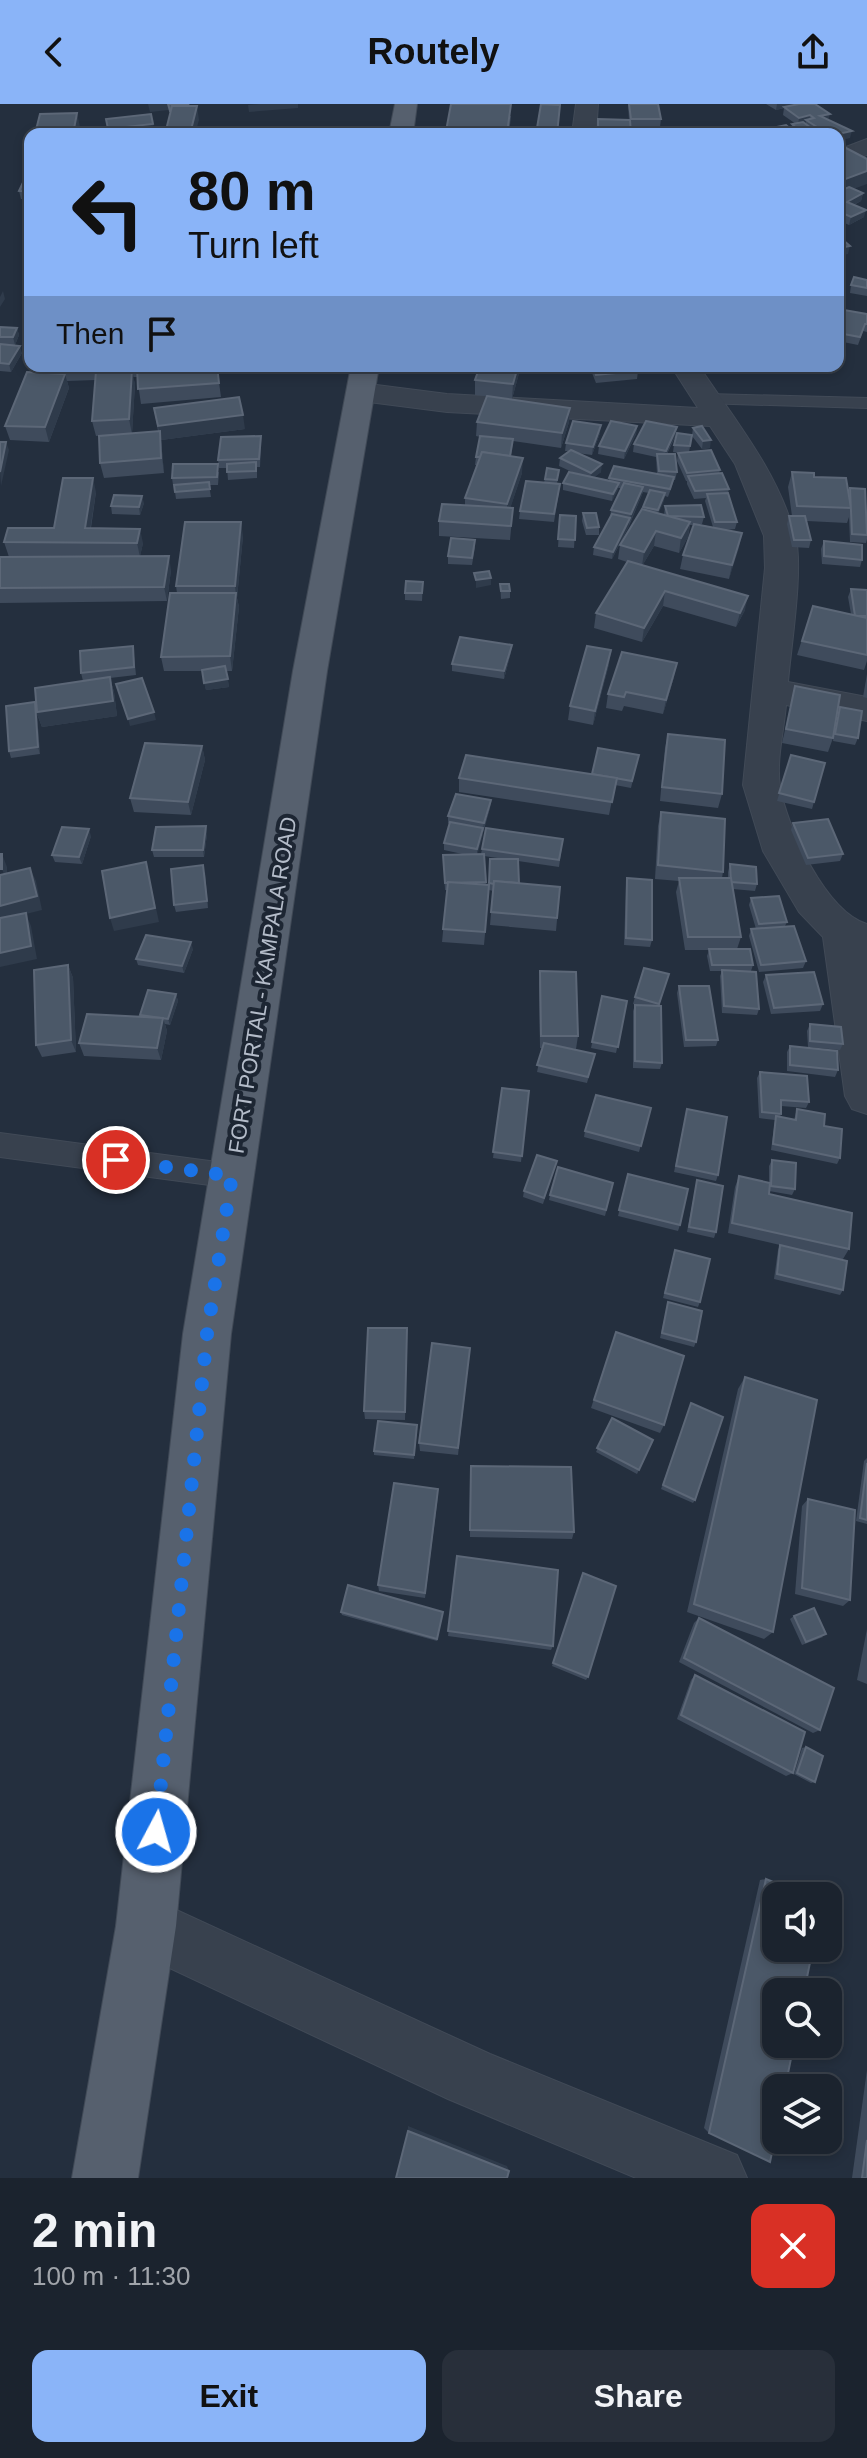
<!DOCTYPE html>
<meta charset="utf-8">
<style>
body{margin:0;font-family:Helvetica,sans-serif;background:#282f3a;color:#f1f3f6;height:100vh;display:flex;flex-direction:column;font-size:30px;white-space:nowrap}
*{box-sizing:border-box;margin:0}
p{font-size:26px;color:#a0a4aa}
.icon{flex:none;width:44px;height:44px;fill:none;stroke:currentColor;stroke-width:2;stroke-linecap:round;stroke-linejoin:round}
.map{position:relative;height:2074px;overflow:hidden}
.sheet{display:flex;flex-direction:column;background:#1b232e;flex:1}
.sheet>*{flex:none}
.top-card{position:absolute;left:24px;top:24px;width:820px;height:244px;border-radius:16px;box-shadow:0 4px 12px #0003,0 0 0 2px #39404a;background:#8ab4f8;color:#111;overflow:hidden}
.fabs{position:absolute;left:762px;top:1778px;display:grid;gap:16px}
.fabs a{display:grid;place-items:center;width:80px;height:80px;border-radius:16px;background:#1b232e;box-shadow:0 4px 12px #0003,0 0 0 2px #39404a;font-size:40px}
.pin{position:absolute;display:grid;place-items:center;width:68px;height:68px;color:#fff;margin:-34px;border:4px solid #fff;border-radius:50%;box-shadow:0 2px 8px #0007}
.me{position:absolute;width:88px;margin:-44px;rotate:6deg;stroke-linejoin:round;filter:drop-shadow(0 0 6px #0008)}
.turn{display:flex;align-items:center;gap:28px;height:168px;padding:0 32px;font-size:36px}
.turn .icon{width:104px;height:104px;stroke-width:2.5}
.turn b{display:block;font-size:56px;line-height:68px}
.then{display:flex;align-items:center;height:76px;padding:0 32px;background:#0003;gap:16px;font-size:30px}
.round{display:grid;place-items:center;flex:none;width:84px;height:84px;border-radius:16px;background:#282f3a}
.head{display:flex;align-items:center;justify-content:space-between;height:136px;padding:0 32px}
h1{font-size:48px;font-weight:600;line-height:60px}
.primary-button{display:flex;gap:16px;margin-top:auto;padding:16px 32px}
.primary-button a{flex:1;height:92px;border-radius:16px;background:#8ab4f8;color:#111;font-size:32px;font-weight:600;line-height:92px;text-align:center}
.primary-button a+a{background:#282f3a;color:#f1f3f6}
header{display:flex;justify-content:space-between;align-items:center;height:104px;padding:0 32px;background:#8ab4f8;color:#111;font-size:36px;font-weight:600}
.map>svg:first-child{display:block}
.lines{fill:none;stroke-linecap:round;stroke-linejoin:round}
.service-casing{stroke:#414a57;stroke-width:2}
.minor-casing{stroke:#414a57;stroke-width:2}
.primary-casing{stroke:#414a57;stroke-width:2}
.service{fill:#38414e;fill-rule:evenodd}
.minor{fill:#38414e;fill-rule:evenodd}
.primary{fill:#56606e;fill-rule:evenodd}
.wall{fill:#3f4b5c;fill-rule:evenodd}
.shaded-wall{fill:#2f3b4b}
.building{fill:#4b5868;stroke:#5c6777;stroke-width:2}
.route{stroke:#1a73e8;stroke-width:14;stroke-dasharray:0 25.2}
.labels{text-anchor:middle;stroke-width:8;stroke-linejoin:round;paint-order:stroke}
.street-label{font-size:22px;fill:#b4bcc9;stroke:#1d2633}
</style>
<header><svg class="icon" aria-label="back" viewBox="0 0 24 24"><path d="M15 5l-7 7 7 7"/></svg>Routely<svg class="icon" aria-label="share" viewBox="0 0 24 24"><path d="M12 15V3M7 8l5-5 5 5M5 13v7h14v-7"/></svg></header>
<div class="map">
<svg width="867" height="2074" viewBox="0 0 867 2074">
<rect width="100%" height="100%" fill="#242f3e"/>
<g class="lines">
<g class="service-casing">
<g id="service">
<polygon points="708,290 867,294 867,304 702,299 699,295 702,291"/>
<polygon points="0,1029 232,1060 242,1063 246,1072 242,1081 232,1084 0,1053"/>
</g>
</g>
<g class="minor-casing">
<g id="minor">
<polygon points="576,0 598,0 596,30 572,30"/>
<polygon points="867,35 867,51 838,62 838,46"/>
<path d="M671 262H699C734 315 777 366 795 431 804 462 791 542 788 578L867 593V617L786 601C784 626 776 657 780 682 786 722 826 808 867 820V1010L852 1005 845 992 823 833 799 808 763 747 743 681 765 464 764 432 735 360 710 322 447 308 361 297 351 294 347 288 351 282 361 279 447 290 698 304Z"/>
<polygon points="146,1792 490,1950 737,2051 747,2074 636,2074 448,1995 125,1843 116,1822 125,1801"/>
</g>
</g>
<g class="primary-casing">
<g id="primary">
<polygon points="395,0 417,0 413,30 389,30"/>
<polygon points="351,262 379,262 327,567 231,1230 176,1822 138,2074 72,2074 116,1822 183,1230 293,567"/>
</g>
</g>
<use href="#service" class="service"/>
<use href="#minor" class="minor"/>
<use href="#primary" class="primary"/>
</g>
<g class="wall">
<polygon points="628,0 658,0 661,15 660,23 631,23 631,30 596,30 598,15 629,16"/>
<polygon points="766,0 793,0 793,1 828,16 850,34 838,30 815,30 810,27 810,30 743,30 791,25 792,20 796,20 783,11 784,4 776,6"/>
<polygon points="511,12 509,30 446,30 446,27"/>
<polygon points="838,47 853,85 863,89 861,97 854,101 864,113 849,121 838,116"/>
<polygon points="30,68 30,95 21,95 19,87"/>
<polygon points="867,176 867,192 850,189 851,181"/>
<polygon points="867,210 867,228 863,227 858,241 838,237 838,221"/>
<polygon points="0,223 17,224 19,231 15,241 22,249 11,268 0,267"/>
<polygon points="34,262 226,262 227,263 217,264 221,293 141,300 137,273 133,273 135,280 132,329 158,327 154,304 245,325 161,336 164,369 104,374 100,359 122,330 96,332 92,317 96,276 67,277 69,284 49,338 10,336 5,322 34,269"/>
<polygon points="521,262 512,295 475,291 475,276"/>
<polygon points="592,262 638,267 637,275 596,279 592,269"/>
<polygon points="570,304 569,318 561,344 513,337 511,352 522,369 510,404 513,404 510,436 439,432 439,417 465,401 465,394 477,361 475,361 476,353 480,333 476,332 477,318"/>
<polygon points="637,322 636,330 624,355 598,350 599,342"/>
<polygon points="693,324 710,344 702,345 692,332 689,348 720,366 719,370 729,385 728,389 737,418 735,425 725,426 742,429 729,475 680,465 683,451 694,421 690,421 688,433 679,449 654,442 642,462 745,506 736,523 663,502 642,538 594,524 596,509 627,458 618,455 620,441 643,406 649,389 643,388 629,422 612,455 593,451 594,443 610,414 611,406 621,384 618,384 612,397 563,386 563,379 572,368 559,362 560,354 569,347 565,347 566,339 600,329 592,351 577,349 601,368 594,373 609,376 609,374 657,370 656,353 633,348 634,340 676,331 667,350 677,368 675,376 674,376 668,393 665,392 658,410 664,411 665,402 704,413 702,420 698,420 713,423 705,397 706,394 694,395 687,380 687,377 686,377 677,357 678,349 679,349 673,348 674,341 692,331"/>
<polygon points="261,340 260,363 257,363 257,374 228,376 227,364 219,364 218,356"/>
<polygon points="547,364 559,366 557,380 559,388 554,418 519,415 520,407 544,379"/>
<polygon points="219,368 218,381 209,381 211,393 176,395 174,381 173,381 172,374"/>
<polygon points="792,368 814,373 849,389 850,384 867,414 867,435 866,439 850,438 849,413 847,419 807,417 811,436 809,444 792,443 787,420 789,412 792,412 788,383"/>
<polygon points="96,388 91,424 143,439 140,452 171,466 167,497 0,499 0,453 69,453 9,453 4,438 54,424"/>
<polygon points="144,399 140,411 112,410 111,402"/>
<polygon points="583,409 599,423 599,431 586,431 582,417"/>
<polygon points="560,411 576,412 574,444 558,443"/>
<polygon points="243,432 237,494 239,503 232,567 226,567 229,583 206,586 202,567 164,567 161,553 177,489 176,482"/>
<polygon points="824,437 862,456 860,463 822,460 821,445"/>
<polygon points="475,443 472,461 448,460 448,452"/>
<polygon points="423,478 422,497 405,496 405,489"/>
<polygon points="500,480 510,487 510,494 501,495"/>
<polygon points="851,485 867,486 867,557 864,566 797,551 813,502 851,510 848,493"/>
<polygon points="133,542 136,571 110,574 114,588 117,612 42,623 37,610 40,650 11,654 9,647 37,604 102,575 83,577 81,569"/>
<polygon points="511,548 504,575 452,567 452,560"/>
<polygon points="609,560 593,621 568,616 570,602"/>
<polygon points="867,570 867,594 863,593"/>
<polygon points="674,573 663,610 624,602 622,607 606,604 608,590"/>
<polygon points="795,582 833,634 828,648 782,639"/>
<polygon points="840,603 858,634 855,641 833,637"/>
<polygon points="668,630 722,690 718,704 660,697 665,644"/>
<polygon points="202,642 205,656 191,711 134,708 130,694"/>
<polygon points="639,651 631,684 615,681 609,711 459,688 459,674 592,670"/>
<polygon points="791,651 814,698 812,705 777,697"/>
<path d="M491 696 490 704 477 750H481L482 745 563 735 559 763 518 757 519 779 560 783 556 827 490 821 493 787 489 786 484 841 442 838 447 786H445L443 751H467L444 746V739L450 720 448 719V712ZM484 752 504 755H490L489 781H486Z"/>
<polygon points="661,708 723,768 722,774 728,774 728,768 730,760 757,780 755,787 733,785 741,833 737,845 753,861 751,867 759,905 757,911 722,909 720,872 722,867 710,867 707,852 709,846 685,846 676,788 679,777 655,775 658,722"/>
<polygon points="793,719 843,750 840,757 806,761 791,726"/>
<polygon points="206,722 207,730 204,753 154,753 152,746"/>
<polygon points="91,732 82,760 55,758 52,751"/>
<polygon points="205,768 208,804 176,808 174,801"/>
<polygon points="627,774 652,836 650,843 624,841 626,781"/>
<polygon points="751,794 787,818 785,822 806,857 803,864 759,868 749,832 751,825 756,825 749,801"/>
<polygon points="193,845 184,869 138,861 136,855"/>
<polygon points="68,861 73,874 76,948 42,953 36,941"/>
<polygon points="540,867 578,932 576,945 568,944 593,957 587,979 537,968 542,944 540,944 539,880"/>
<polygon points="766,871 823,900 820,907 771,910 763,878"/>
<polygon points="667,877 659,902 662,959 660,965 633,964 633,907 635,901 637,901 633,900 635,893"/>
<polygon points="679,882 718,936 716,942 684,943 677,889"/>
<polygon points="176,890 178,897 170,921 165,920 167,927 161,956 84,952 79,939 141,913 140,911"/>
<polygon points="602,892 627,897 616,949 591,944"/>
<polygon points="810,920 843,940 840,946 808,943 807,927"/>
<polygon points="790,942 838,966 835,973 787,967 787,948"/>
<polygon points="760,968 809,998 806,1004 781,1002 781,1010 780,1013 794,1016 797,1005 824,1022 840,1054 837,1060 771,1046 775,1016 759,1014 757,974"/>
<polygon points="502,984 529,987 521,1058 493,1054"/>
<polygon points="651,1004 639,1048 584,1033 585,1027"/>
<polygon points="687,1005 718,1071 716,1077 674,1068"/>
<polygon points="772,1056 795,1085 792,1091 769,1087 769,1090 849,1145 843,1155 843,1186 840,1191 774,1175 778,1146 780,1141 728,1129 735,1083 739,1072 769,1079 769,1062"/>
<polygon points="557,1057 543,1100 523,1093 524,1087"/>
<polygon points="628,1070 680,1121 678,1127 618,1112"/>
<polygon points="697,1076 716,1128 714,1134 687,1128"/>
<polygon points="613,1079 605,1112 549,1096 550,1091"/>
<polygon points="675,1146 700,1198 698,1203 663,1194"/>
<polygon points="668,1198 696,1238 694,1243 660,1234"/>
<polygon points="616,1228 664,1321 660,1329 591,1304"/>
<polygon points="407,1233 405,1316 365,1315 364,1307"/>
<polygon points="469,1253 458,1351 420,1347 419,1339"/>
<polygon points="745,1273 773,1528 764,1535 687,1508 738,1285"/>
<polygon points="691,1299 695,1396 693,1399 661,1385"/>
<polygon points="612,1314 653,1336 637,1370 596,1348"/>
<polygon points="417,1326 414,1355 374,1351 374,1347"/>
<polygon points="867,1354 867,1420 856,1417 864,1357"/>
<polygon points="470,1370 574,1428 572,1435 470,1433"/>
<polygon points="438,1392 425,1494 379,1487 378,1481"/>
<polygon points="808,1395 850,1496 843,1502 795,1490 802,1402"/>
<polygon points="457,1452 553,1542 551,1546 448,1532"/>
<polygon points="583,1469 588,1573 586,1576 552,1562"/>
<polygon points="341,1508 443,1508 437,1537 342,1511"/>
<polygon points="794,1512 823,1533 802,1541 790,1515"/>
<polygon points="699,1514 820,1626 813,1629 679,1558 694,1519"/>
<polygon points="867,1525 867,1580 857,1576"/>
<polygon points="695,1571 793,1669 786,1672 677,1615 691,1576"/>
<polygon points="806,1643 815,1678 811,1679 794,1670 802,1644"/>
<polygon points="766,1775 709,2029 704,2024 760,1776"/>
<polygon points="867,1966 867,2074 852,2074"/>
</g>
<g class="shaded-wall">
<polygon points="148,0 168,0 169,6 150,8"/>
<polygon points="260,0 298,0 298,4 249,8 248,1"/>
<polygon points="777,0 793,0 793,2 776,6"/>
<polygon points="197,2 199,16 195,30 190,30"/>
<polygon points="77,9 80,23 78,30 73,30"/>
<polygon points="830,10 828,17 820,12"/>
<polygon points="810,11 809,18 806,16 806,19 798,21 799,14"/>
<polygon points="153,20 155,27 129,30 109,30 108,25"/>
<polygon points="811,24 810,30 798,30 799,26"/>
<polygon points="852,27 850,34 838,37 838,30"/>
<polygon points="867,67 867,80 840,90 843,76"/>
<polygon points="863,89 861,97 845,105 847,98"/>
<polygon points="866,106 864,113 849,121 851,113"/>
<polygon points="850,142 848,150 838,152 840,144"/>
<polygon points="3,187 5,195 0,203 0,193"/>
<polygon points="17,224 19,231 15,241 13,233"/>
<polygon points="20,242 22,249 11,268 9,260"/>
<polygon points="518,262 521,262 512,295 513,280"/>
<polygon points="132,266 135,280 132,330 129,315"/>
<polygon points="65,270 69,284 49,338 45,323"/>
<polygon points="570,304 569,318 561,344 562,329"/>
<polygon points="243,311 245,325 161,336 164,369 158,322"/>
<polygon points="601,321 600,329 592,351 593,343"/>
<polygon points="637,322 636,330 624,355 625,347"/>
<polygon points="677,323 676,331 664,354 666,347"/>
<polygon points="711,336 710,344 702,345 703,337"/>
<polygon points="6,338 9,346 1,382 0,368"/>
<polygon points="523,354 522,369 507,414 507,400"/>
<polygon points="602,360 601,368 590,377 591,369"/>
<polygon points="93,374 96,388 88,439 85,424"/>
<polygon points="619,379 618,386 612,397 613,390"/>
<polygon points="643,383 642,391 630,418 631,410"/>
<polygon points="665,389 664,397 657,413 658,406"/>
<polygon points="142,392 144,399 140,411 139,403"/>
<polygon points="630,414 629,422 612,455 613,448"/>
<polygon points="241,418 243,432 237,494 239,503 232,567 230,552 236,491 235,482"/>
<polygon points="690,418 688,433 679,449 681,434"/>
<polygon points="140,425 143,439 140,453 137,439"/>
<polygon points="656,427 654,442 642,462 644,448"/>
<polygon points="742,429 739,444 729,475 732,461"/>
<polygon points="169,452 171,466 167,497 164,483"/>
<polygon points="491,474 491,481 476,484 476,476"/>
<polygon points="665,487 663,502 642,538 644,524"/>
<polygon points="748,492 745,506 736,523 740,509"/>
<polygon points="512,541 511,548 504,575 504,567"/>
<polygon points="611,546 609,560 593,621 595,607"/>
<polygon points="677,559 674,573 663,610 666,596"/>
<polygon points="110,573 114,588 117,612 42,623 37,610 40,650 38,643 35,598 37,606"/>
<polygon points="228,575 229,583 206,586 204,579"/>
<polygon points="154,608 156,616 130,622 128,615"/>
<polygon points="202,642 205,656 191,711 188,698"/>
<polygon points="491,696 490,704 483,726 484,719"/>
<polygon points="206,722 207,730 204,753 203,746"/>
<polygon points="483,724 483,731 477,752 477,745"/>
<polygon points="89,725 91,732 82,760 79,753"/>
<polygon points="2,750 7,763 7,778 2,765"/>
<polygon points="146,758 159,818 114,827 110,814"/>
<polygon points="30,764 36,777 42,806 26,810 31,822 37,855 0,863 0,802"/>
<polygon points="191,838 193,845 184,869 182,862"/>
<polygon points="68,861 73,874 76,948 71,936"/>
<polygon points="176,890 178,897 170,921 168,915"/>
<polygon points="163,914 167,927 161,956 157,944"/>
<polygon points="438,1385 438,1392 425,1494 425,1489"/>
<polygon points="408,2022 507,2062 509,2067 408,2027"/>
</g>
<g class="building">
<polygon points="168,0 188,0 189,2 172,2 171,7 170,7"/>
<polygon points="451,0 511,0 507,29 446,27"/>
<polygon points="541,0 560,1 557,30 536,30"/>
<polygon points="629,0 658,0 661,15 631,15"/>
<polygon points="799,0 815,0 830,10 820,12 852,27 838,30 828,30 806,16 814,14 810,11 799,14 784,3"/>
<polygon points="172,2 197,2 190,30 165,30"/>
<polygon points="77,9 73,30 35,30 40,10"/>
<polygon points="151,10 153,20 108,25 106,15"/>
<polygon points="598,15 630,16 631,30 598,30"/>
<polygon points="803,18 811,24 799,26 792,20"/>
<polygon points="786,21 794,28 784,30 743,30"/>
<polygon points="313,24 314,30 281,30 281,25"/>
<polygon points="846,44 867,55 867,67 843,76 838,73 838,47"/>
<polygon points="28,68 30,68 30,88 19,87"/>
<polygon points="849,83 863,89 847,98 866,106 851,113 838,107 838,88"/>
<polygon points="843,136 850,142 840,144 838,143 838,137"/>
<polygon points="854,173 867,176 867,184 851,181"/>
<polygon points="844,206 867,210 867,220 865,220 860,233 838,229 838,221"/>
<polygon points="0,223 17,224 13,233 0,233"/>
<polygon points="0,240 20,242 9,260 0,259"/>
<polygon points="34,262 77,262 33,265"/>
<polygon points="149,262 217,262 219,279 138,285 137,263"/>
<polygon points="480,262 518,262 513,280 475,276"/>
<polygon points="593,262 636,262 638,267 596,271"/>
<polygon points="132,266 129,315 92,317 96,267"/>
<polygon points="27,268 65,270 45,323 5,322"/>
<polygon points="487,292 570,304 562,329 477,318"/>
<polygon points="239,293 243,311 158,322 154,304"/>
<polygon points="573,317 601,321 593,343 566,339"/>
<polygon points="611,317 637,322 625,347 599,342"/>
<polygon points="646,317 677,323 666,347 634,340"/>
<polygon points="702,322 711,336 703,337 693,324"/>
<polygon points="160,327 161,354 100,359 99,332"/>
<polygon points="677,329 692,331 690,342 674,341"/>
<polygon points="261,332 259,355 218,356 221,333"/>
<polygon points="480,332 513,335 510,352 482,348 480,353 476,353"/>
<polygon points="0,338 6,338 0,368"/>
<polygon points="571,346 602,360 591,369 560,354"/>
<polygon points="711,346 720,366 687,369 678,349"/>
<polygon points="482,348 523,354 507,400 465,394"/>
<polygon points="657,350 675,350 677,368 659,367"/>
<polygon points="256,358 256,367 227,368 227,360"/>
<polygon points="173,360 218,360 217,373 172,374"/>
<polygon points="614,362 674,373 670,385 609,374"/>
<polygon points="547,364 559,366 557,376 545,375"/>
<polygon points="569,368 619,379 613,390 563,379"/>
<polygon points="792,368 814,369 814,373 846,374 851,404 797,402"/>
<polygon points="722,369 729,385 695,387 688,372"/>
<polygon points="63,374 93,374 85,424 140,425 137,439 4,438 8,424 54,424"/>
<polygon points="526,377 560,380 554,410 520,407"/>
<polygon points="209,378 210,385 175,388 174,381"/>
<polygon points="624,379 643,383 631,410 611,406"/>
<polygon points="850,384 865,385 867,431 852,430"/>
<polygon points="650,386 665,389 658,406 643,403"/>
<polygon points="728,389 737,418 715,418 707,390"/>
<polygon points="114,391 142,392 139,403 111,402"/>
<polygon points="442,400 513,404 511,422 439,417"/>
<polygon points="701,401 704,413 668,412 665,402"/>
<polygon points="642,405 690,418 681,434 656,427 644,448 620,441"/>
<polygon points="583,409 596,409 599,423 587,424"/>
<polygon points="612,410 630,414 613,448 594,443"/>
<polygon points="560,411 576,412 575,436 558,435"/>
<polygon points="789,412 805,412 811,436 794,436"/>
<polygon points="185,418 241,418 235,482 176,482"/>
<polygon points="694,420 742,429 732,461 683,451"/>
<polygon points="451,434 475,436 472,454 448,452"/>
<polygon points="824,437 862,441 862,456 824,452"/>
<polygon points="169,452 164,483 0,484 0,453"/>
<polygon points="628,457 748,492 740,509 665,487 644,524 596,509"/>
<polygon points="489,467 491,474 476,476 474,469"/>
<polygon points="406,477 423,478 422,489 405,489"/>
<polygon points="500,480 509,480 510,487 501,487"/>
<polygon points="851,485 867,486 867,512 855,512"/>
<polygon points="170,489 236,489 230,552 161,553"/>
<polygon points="813,502 867,514 867,551 802,537"/>
<polygon points="460,533 512,541 504,567 452,560"/>
<polygon points="133,542 134,563 81,569 80,547"/>
<polygon points="587,542 611,546 595,607 570,602"/>
<polygon points="622,548 677,559 666,596 626,588 624,593 608,590"/>
<polygon points="225,562 228,575 204,579 202,566"/>
<polygon points="110,573 113,597 37,608 35,584"/>
<polygon points="142,574 154,608 128,615 116,580"/>
<polygon points="795,582 840,591 833,634 786,625"/>
<polygon points="35,598 38,643 9,647 6,602"/>
<polygon points="840,603 862,607 858,634 835,630"/>
<polygon points="668,630 725,636 722,690 662,683"/>
<polygon points="145,639 202,642 188,698 130,694"/>
<polygon points="598,644 639,651 632,677 592,670"/>
<polygon points="466,651 617,674 612,698 459,674"/>
<polygon points="791,651 825,659 814,698 779,689"/>
<polygon points="456,690 491,696 484,719 448,712"/>
<polygon points="661,708 725,715 723,768 658,761"/>
<polygon points="828,715 843,750 808,754 793,719"/>
<polygon points="450,718 483,724 477,745 444,739"/>
<polygon points="206,722 203,746 152,746 156,723"/>
<polygon points="62,723 89,725 79,753 52,751"/>
<polygon points="486,724 563,735 559,756 482,745"/>
<rect x="0" y="750" width="2" height="15"/>
<polygon points="484,750 486,778 445,779 443,751"/>
<polygon points="490,755 518,755 519,779 494,777 494,780 489,779"/>
<polygon points="146,758 155,804 110,814 102,767"/>
<polygon points="730,760 756,763 757,780 731,778"/>
<polygon points="203,761 207,797 174,801 171,765"/>
<polygon points="30,764 37,792 0,802 0,771"/>
<polygon points="627,774 652,776 652,836 626,834"/>
<polygon points="679,774 731,774 741,833 688,833"/>
<polygon points="494,777 560,783 557,814 491,808"/>
<polygon points="448,778 489,781 485,828 443,825"/>
<polygon points="779,792 787,818 759,820 751,794"/>
<polygon points="26,809 31,842 0,849 0,814"/>
<polygon points="794,822 806,857 761,861 751,825"/>
<polygon points="146,831 191,838 182,862 136,855"/>
<polygon points="709,845 750,845 753,861 712,861"/>
<polygon points="68,861 71,936 36,941 34,866"/>
<polygon points="644,864 669,870 659,900 635,893"/>
<polygon points="722,866 756,868 759,905 724,902"/>
<polygon points="540,867 576,868 578,932 541,932"/>
<polygon points="814,868 823,900 774,904 766,871"/>
<polygon points="679,882 709,882 718,936 686,936"/>
<polygon points="148,886 176,890 168,915 140,911"/>
<polygon points="602,892 627,897 618,943 592,938"/>
<polygon points="635,901 661,902 662,959 635,957"/>
<polygon points="87,910 163,914 157,944 79,939"/>
<polygon points="810,920 841,923 843,940 810,937"/>
<polygon points="544,939 595,950 588,973 537,961"/>
<polygon points="790,942 837,947 838,966 790,961"/>
<polygon points="760,968 807,972 809,998 781,996 781,1010 762,1008"/>
<polygon points="502,984 529,987 522,1052 493,1048"/>
<polygon points="596,991 651,1004 641,1042 585,1027"/>
<polygon points="687,1005 727,1013 718,1071 676,1062"/>
<polygon points="797,1005 825,1010 824,1022 842,1025 840,1054 773,1040 776,1012 796,1016"/>
<polygon points="537,1051 557,1057 544,1094 524,1087"/>
<polygon points="772,1056 796,1059 795,1085 771,1082"/>
<polygon points="558,1063 613,1079 606,1106 550,1091"/>
<polygon points="628,1070 688,1085 680,1121 619,1106"/>
<polygon points="739,1072 770,1079 769,1090 852,1109 849,1145 732,1119"/>
<polygon points="697,1076 723,1082 716,1128 689,1123"/>
<polygon points="780,1141 847,1157 843,1186 777,1170"/>
<polygon points="675,1146 710,1155 700,1198 665,1189"/>
<polygon points="668,1198 702,1207 696,1238 662,1229"/>
<polygon points="368,1224 407,1224 405,1308 364,1307"/>
<polygon points="616,1228 684,1252 664,1321 594,1296"/>
<polygon points="432,1239 470,1244 458,1344 419,1339"/>
<polygon points="745,1273 817,1296 773,1528 694,1500"/>
<polygon points="691,1299 723,1313 695,1396 663,1381"/>
<polygon points="612,1314 653,1336 639,1366 597,1344"/>
<polygon points="378,1317 417,1321 414,1351 374,1347"/>
<polygon points="867,1359 867,1416 860,1414"/>
<polygon points="471,1362 571,1363 574,1428 470,1426"/>
<polygon points="394,1379 438,1385 425,1489 378,1481"/>
<polygon points="808,1395 855,1406 850,1496 802,1484"/>
<polygon points="457,1452 558,1466 553,1542 448,1527"/>
<polygon points="583,1469 616,1482 588,1573 553,1559"/>
<polygon points="348,1481 443,1508 437,1535 341,1508"/>
<polygon points="814,1504 826,1530 806,1538 794,1512"/>
<polygon points="699,1514 834,1584 820,1626 684,1554"/>
<polygon points="695,1571 805,1628 793,1669 681,1611"/>
<polygon points="806,1643 823,1652 815,1678 797,1669"/>
<polygon points="766,1775 807,1792 776,1792 776,1844 813,1844 804,1888 776,1888 776,1940 794,1940 785,1984 776,1984 776,2030 770,2058 709,2029"/>
<polygon points="408,2027 509,2067 507,2074 396,2074"/>
<polygon points="867,2036 867,2074 862,2074"/>
</g>
<g class="lines">
<polyline class="route" points="116,1056 232,1072 207,1230 156,1728"/>
</g>
<g class="labels">
<g class="street-label">
<text transform="translate(262 881) rotate(-81)" y="8">FORT PORTAL - KAMPALA ROAD</text>
</g>
</g>
</svg>
<div class="fabs">
<a><svg class="icon" aria-label="sound" viewBox="0 0 24 24"><path d="M4 9h4l5-4v14l-5-4H4zM17 9q2 3 0 6"/></svg></a>
<a><svg class="icon" aria-label="search" viewBox="0 0 24 24"><circle cx="10" cy="10" r="6"/><path d="M15 15l6 6"/></svg></a>
<a><svg class="icon" aria-label="layers" viewBox="0 0 24 24"><path d="M12 4l9 5-9 5-9-5zM3 14l9 5 9-5"/></svg></a>
</div>
<div class="pin" style="left:116px;top:1056px;background:#d93025"><svg class="icon" aria-label="arrive" viewBox="0 0 24 24"><path d="M6 21V4h12l-3 4 3 4H6"/></svg></div>
<svg class="me" style="left:156px;top:1728px" viewBox="-20 -20 40 40"><circle r="17" fill="#1a73e8" stroke="#fff" stroke-width="3"/><path d="M0-11L8 9 0 5-8 9z" fill="#fff"/></svg>
<div class="top-card">
<div class="turn"><svg class="icon" aria-label="left" viewBox="0 0 24 24"><path d="M17 20v-9H6M10 6l-5 5 5 5"/></svg><div><b>80 m</b>Turn left</div></div>
<div class="then">Then<svg class="icon" aria-label="arrive" viewBox="0 0 24 24"><path d="M6 21V4h12l-3 4 3 4H6"/></svg></div>
</div>
</div>
<section class="sheet">
<div class="head"><div><h1>2 min</h1><p>100 m · 11:30</p></div><a class="round" style="background:#d93025;color:#fff"><svg class="icon" aria-label="close" viewBox="0 0 24 24"><path d="M6 6l12 12M18 6L6 18"/></svg></a></div>
<div class="primary-button"><a>Exit</a><a>Share</a></div>
</section>
